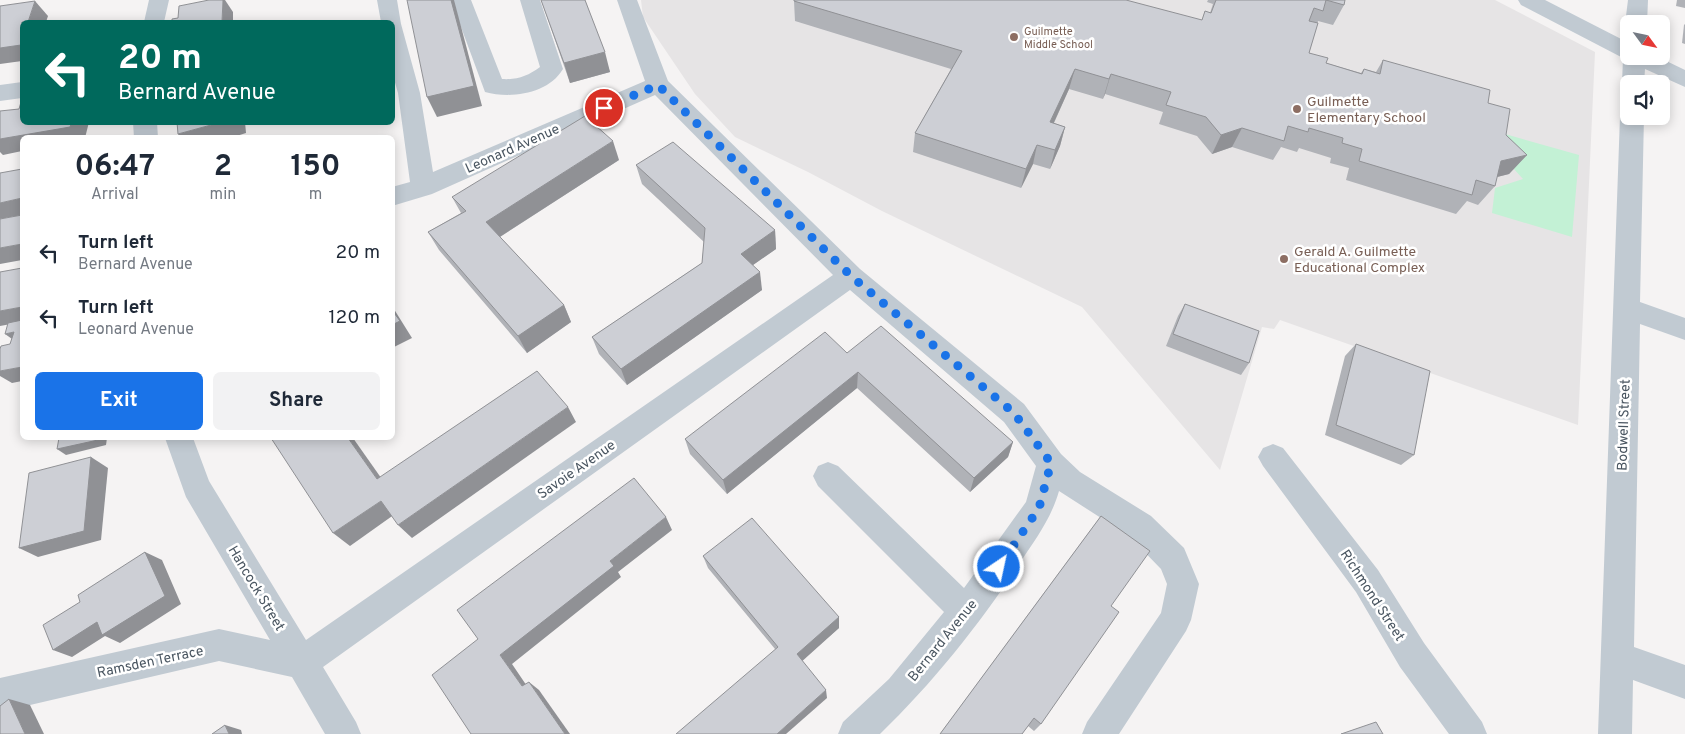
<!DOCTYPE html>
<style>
body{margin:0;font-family:Overpass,sans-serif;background:#f2f2f3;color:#1f2937;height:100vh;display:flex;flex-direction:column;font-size:19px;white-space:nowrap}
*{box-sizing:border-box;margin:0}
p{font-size:16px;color:#747a83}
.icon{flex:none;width:28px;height:28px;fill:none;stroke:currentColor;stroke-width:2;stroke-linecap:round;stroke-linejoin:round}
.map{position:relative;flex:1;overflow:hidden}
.drawer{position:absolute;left:20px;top:135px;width:375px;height:305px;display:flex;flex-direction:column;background:#fff;border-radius:8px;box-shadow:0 2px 12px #0003}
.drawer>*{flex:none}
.guide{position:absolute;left:20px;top:20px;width:375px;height:105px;border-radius:8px;box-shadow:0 2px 12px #0003;background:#00695c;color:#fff;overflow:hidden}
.needle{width:32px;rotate:123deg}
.tools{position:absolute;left:1620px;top:15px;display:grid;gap:10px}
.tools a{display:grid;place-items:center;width:50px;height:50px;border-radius:8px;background:#fff;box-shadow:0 2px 12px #0003;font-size:25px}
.pin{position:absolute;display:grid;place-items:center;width:42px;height:42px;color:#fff;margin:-21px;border:2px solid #fff;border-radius:50%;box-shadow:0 1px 5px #0007}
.me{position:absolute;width:55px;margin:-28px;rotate:34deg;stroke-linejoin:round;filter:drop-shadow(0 0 4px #0008)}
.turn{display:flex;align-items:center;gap:18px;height:105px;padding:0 15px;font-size:22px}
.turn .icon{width:65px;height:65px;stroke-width:2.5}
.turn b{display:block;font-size:35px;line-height:42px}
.eta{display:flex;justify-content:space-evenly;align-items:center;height:85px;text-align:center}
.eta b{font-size:30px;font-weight:700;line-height:35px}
.primary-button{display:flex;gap:10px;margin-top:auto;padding:10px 15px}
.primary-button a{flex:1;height:58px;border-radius:8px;background:#1a73e8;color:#fff;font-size:20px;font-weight:700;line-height:58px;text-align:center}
.primary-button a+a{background:#f2f2f3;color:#1f2937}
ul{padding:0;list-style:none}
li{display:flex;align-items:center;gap:15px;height:65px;padding:0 15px}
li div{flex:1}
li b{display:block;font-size:19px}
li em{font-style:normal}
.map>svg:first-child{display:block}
.education{fill:#e6e4e5}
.green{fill:#c3f1d5}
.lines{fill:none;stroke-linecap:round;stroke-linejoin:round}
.minor{fill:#c1cad2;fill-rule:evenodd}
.wall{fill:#b0b2b7}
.shaded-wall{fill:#909195}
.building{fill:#cdcfd5;stroke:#909195}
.route{stroke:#1a73e8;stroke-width:9;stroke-dasharray:0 16.2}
.education-dot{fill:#8d6e63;stroke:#fff;stroke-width:2}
.labels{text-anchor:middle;stroke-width:5;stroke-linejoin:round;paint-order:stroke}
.far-education-label{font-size:11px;fill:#785e54;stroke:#fff;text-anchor:start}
.education-label{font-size:14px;fill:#785e54;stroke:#fff;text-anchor:start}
.street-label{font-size:14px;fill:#4a5661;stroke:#fff}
</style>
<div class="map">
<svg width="1685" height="734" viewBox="0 0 1685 734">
<rect width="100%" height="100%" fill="#f5f3f3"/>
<polygon class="education" points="641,0 1495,0 1595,52 1578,425 1280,320 1274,329 1262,327 1220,470 1082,307 882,211 808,172 735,137 695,94 643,17"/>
<polygon class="green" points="1505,134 1579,155 1572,237 1492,213 1495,188 1523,179 1502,156"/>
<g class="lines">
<g class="minor">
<polygon points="149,0 169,0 164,22 144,22"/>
<path d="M377 0H397L401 24 420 93 433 172 645 81 617 0H637L668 81 860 269 1024 404 1061 454 1080 472 1151 516 1184 548 1199 584 1191 620 1186 631 1119 734H1082L1087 722 1161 613 1167 584 1161 569 1129 536 1059 491C1051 519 1035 540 1019 564 980 624 932 684 880 734H838L843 722 889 679 944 612 818 486 813 476 818 466 828 462 838 466 964 588 1026 502 1036 466 1004 422 850 290 323 667 356 722 361 734H325L292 677 219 661 0 712V678L219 629 270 640 186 497 165 438H193L209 481 306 640 833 275 655 95 432 194 392 206V187L410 182 398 93 392 72V22H381Z"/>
<path d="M451 0H471L502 79C517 80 528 76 540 67L520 0H540L563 69C548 94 511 99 485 92Z"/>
<polygon points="1518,0 1545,0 1629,43 1629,56 1656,56 1685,70 1685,87 1645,69 1644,84 1629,84 1629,91 1625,90 1622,84 1623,58 1521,5"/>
<polygon points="1628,0 1648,0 1647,24 1629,24 1628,29 1625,24"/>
<polygon points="22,82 22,98 0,101 0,85"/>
<polygon points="1629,109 1629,116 1644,116 1640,302 1685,318 1685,340 1640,324 1634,647 1685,665 1685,699 1633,680 1632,734 1598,734 1620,116 1624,110"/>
<polygon points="133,122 157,122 158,138 134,138"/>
<polygon points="1273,444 1283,448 1378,570 1424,643 1482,722 1487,734 1449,734 1400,667 1356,592 1263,466 1258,457 1263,448"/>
</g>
</g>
<g class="wall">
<polygon points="541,0 585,0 610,72 570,83"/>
<polygon points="1208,0 1345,0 1344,5 1333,25 1318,21 1309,53 1326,63 1361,73 1364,69 1376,72 1383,60 1488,103 1506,135 1527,155 1509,174 1497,177 1495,186 1478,205 1467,201 1456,214 1346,180 1349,168 1330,163 1331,158 1299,148 1297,152 1281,147 1273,160 1232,147 1212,154 1197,136 1159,124 1163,112 1105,94 1103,99 1069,89 1054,123 1065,127 1060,146 1050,169 1033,164 1021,188 913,152 915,133 951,69 795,21 794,1 1202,20 1205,11 1210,13 1213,4 1207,2"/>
<polygon points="1677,0 1685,0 1685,8 1676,6"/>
<polygon points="1685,24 1685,44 1682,43 1684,25"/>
<polygon points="619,160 500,237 564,305 571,322 527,353 439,250 428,232 461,213 452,197"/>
<polygon points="636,165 775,230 776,249 753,265 762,290 627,385 599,354 592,337 702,263 704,242 642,184"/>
<polygon points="1185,304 1249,363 1241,375 1166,346 1178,316"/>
<polygon points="1356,344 1414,455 1401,465 1325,435 1345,356"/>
<polygon points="847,353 1013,442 1008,457 970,492 857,388 727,494 690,454 685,439"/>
<polygon points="1101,516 1111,606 1041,724 1034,731 1028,726 1022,734 940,734"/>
<polygon points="703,556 839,617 839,628 802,660 827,698 775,649 708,568"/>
</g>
<g class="shaded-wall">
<polygon points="223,0 225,0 233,12 233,22 222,22"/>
<polygon points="451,0 454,0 482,106 437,117 427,97"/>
<polygon points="35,1 48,16 46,22 28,22"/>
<polygon points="22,40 22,61 0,64 0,48"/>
<polygon points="605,52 610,72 570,83 564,63"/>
<polygon points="1075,69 1069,89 1045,142 1050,122"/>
<polygon points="1111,74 1105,94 1103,99 1109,79"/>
<polygon points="72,122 89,122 85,138 22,138 22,151 3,155 0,152 0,139"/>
<polygon points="222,122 245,122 246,133 230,138 181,138 178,134"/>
<polygon points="1065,127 1060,146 1050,169 1055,150"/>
<polygon points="1242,128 1232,147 1212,154 1221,135"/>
<polygon points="613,141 619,160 495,240 486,222"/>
<polygon points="1037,145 1033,164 1021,188 1026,169"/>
<polygon points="1527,155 1509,174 1485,180 1501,161"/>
<polygon points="22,198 22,215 0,219 0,203"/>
<polygon points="775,230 776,249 743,272 741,254"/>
<polygon points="22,244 22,260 0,264 0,248"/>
<polygon points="760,272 762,290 627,385 621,369"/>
<polygon points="564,305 571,322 527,353 518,336"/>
<polygon points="392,306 412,338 392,348"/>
<polygon points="22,307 22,322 0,326 0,311"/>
<polygon points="14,332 22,346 5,334"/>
<polygon points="22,367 22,381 12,383 0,376 0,371"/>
<polygon points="858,372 857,388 727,494 723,480"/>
<polygon points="568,407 576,422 412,538 398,525"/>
<polygon points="98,438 107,438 106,445 66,455 57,449"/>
<polygon points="348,438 353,438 391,492 377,479"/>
<polygon points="1013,442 1008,457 970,492 974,478"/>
<polygon points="91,457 108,468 101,540 38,557 19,548"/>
<polygon points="381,501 395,514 350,546 333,533"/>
<polygon points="666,517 672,530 618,572 621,577 512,664 533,695 522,686 500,655 610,561"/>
<polygon points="145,552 162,560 181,604 120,643 105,636 72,657 53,650"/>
<polygon points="839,617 839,628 799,664 797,654"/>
<polygon points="529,682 539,690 570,734 565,734"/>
<polygon points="826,690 827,698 786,734 777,734"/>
<polygon points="9,699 30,705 44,734 25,734"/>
<polygon points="225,725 241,730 242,734 229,734"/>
</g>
<g class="building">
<polygon points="209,0 223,0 222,22 172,22 172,19 178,18 179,6"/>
<polygon points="407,0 451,0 474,86 427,97"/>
<polygon points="541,0 585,0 605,52 564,63"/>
<polygon points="794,0 1126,0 1202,20 1205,11 1211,13 1216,0 1345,0 1344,5 1326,0 1323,11 1314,8 1309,21 1318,23 1309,53 1328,58 1326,63 1362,74 1364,69 1380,74 1383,60 1490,90 1488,103 1510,109 1506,135 1527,155 1501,161 1495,186 1476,180 1472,195 1359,161 1362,149 1342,143 1343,138 1309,128 1308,132 1288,126 1284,141 1242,128 1221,135 1206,117 1166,105 1171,92 1111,74 1109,79 1075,69 1050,122 1065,127 1055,150 1037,145 1026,169 915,133 962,51 794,1"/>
<polygon points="35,1 28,22 22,22 22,40 21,45 0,48 0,6"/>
<polygon points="21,102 22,102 22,122 72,122 70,127 0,139 0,111 19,109"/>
<polygon points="585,116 613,141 486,222 564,305 518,336 428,232 466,211 452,197"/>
<polygon points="177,122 222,122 178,134"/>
<polygon points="673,142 775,230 741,254 760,272 621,369 592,337 702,263 705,228 636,165"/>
<polygon points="22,169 22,198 0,203 0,173"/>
<polygon points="22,215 22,244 0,248 0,219"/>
<polygon points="22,268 22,307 0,311 0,272"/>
<polygon points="1185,304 1259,331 1249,363 1173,334"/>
<polygon points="392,310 400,321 392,325"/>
<polygon points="22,320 22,367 0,371 0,349 1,346 10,344 14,332 5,334 8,323"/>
<polygon points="881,326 1013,442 974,478 858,372 723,480 685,439 825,332 847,353"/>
<polygon points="1356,344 1430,371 1414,455 1336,425"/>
<polygon points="537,371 568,407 398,525 381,501 333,533 271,438 348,438 377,479"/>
<polygon points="59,438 98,438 98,440 57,449"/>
<polygon points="91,457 84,531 19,548 29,473"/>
<polygon points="634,478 666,517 610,561 614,566 500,655 522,686 529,682 565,734 471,734 432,675 478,639 457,610"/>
<polygon points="1101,516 1150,551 1111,606 1119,612 1041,724 1034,718 1022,734 940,734"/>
<polygon points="752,518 839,617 797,654 826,690 777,734 676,734 778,647 703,556"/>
<polygon points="145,552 165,596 102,635 97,622 53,650 43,625 80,602 78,595"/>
<polygon points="9,699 25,734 0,734 0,706"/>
<polygon points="1376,722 1383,734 1341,734"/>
<polygon points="225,725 229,734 212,734"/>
</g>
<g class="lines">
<polyline class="route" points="604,108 658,85 851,276 1014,413 1051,463 1039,508 999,567"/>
</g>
<g class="education-dot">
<circle cx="1014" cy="37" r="5"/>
<circle cx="1297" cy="109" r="5"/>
<circle cx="1284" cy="259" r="5"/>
</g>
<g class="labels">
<g class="far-education-label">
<text x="1024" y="35">Guilmette<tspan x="1024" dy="13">Middle School</tspan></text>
</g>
<g class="education-label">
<text x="1307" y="106">Guilmette<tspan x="1307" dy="16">Elementary School</tspan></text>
<text x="1294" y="256">Gerald A. Guilmette<tspan x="1294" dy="16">Educational Complex</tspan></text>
</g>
<g class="street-label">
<text transform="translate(512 148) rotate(-24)" y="5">Leonard Avenue</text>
<text transform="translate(1623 425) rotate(-88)" y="5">Bodwell Street</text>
<text transform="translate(576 469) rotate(-35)" y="5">Savoie Avenue</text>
<text transform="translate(257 588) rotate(59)" y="5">Hancock Street</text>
<text transform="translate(1373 595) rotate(57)" y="5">Richmond Street</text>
<text transform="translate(942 640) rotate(-51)" y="5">Bernard Avenue</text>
<text transform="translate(150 661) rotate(-12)" y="5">Ramsden Terrace</text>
</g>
</g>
</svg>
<div class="tools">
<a><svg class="needle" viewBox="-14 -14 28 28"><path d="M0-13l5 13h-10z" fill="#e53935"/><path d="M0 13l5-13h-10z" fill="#747a83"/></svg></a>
<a><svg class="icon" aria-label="sound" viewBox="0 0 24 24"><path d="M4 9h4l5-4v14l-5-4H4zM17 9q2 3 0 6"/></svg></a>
</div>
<div class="pin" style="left:604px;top:108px;background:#d93025"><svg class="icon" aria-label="arrive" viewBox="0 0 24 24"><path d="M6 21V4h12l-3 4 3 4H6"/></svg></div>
<svg class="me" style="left:999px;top:567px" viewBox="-20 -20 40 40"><circle r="17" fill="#1a73e8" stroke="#fff" stroke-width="3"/><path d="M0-11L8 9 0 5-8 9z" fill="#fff"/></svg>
<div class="guide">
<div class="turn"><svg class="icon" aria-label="left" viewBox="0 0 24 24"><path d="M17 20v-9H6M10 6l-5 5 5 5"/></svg><div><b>20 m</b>Bernard Avenue</div></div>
</div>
<section class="drawer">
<div class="eta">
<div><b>06:47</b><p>Arrival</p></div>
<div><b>2</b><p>min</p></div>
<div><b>150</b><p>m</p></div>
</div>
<ul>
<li><svg class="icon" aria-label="left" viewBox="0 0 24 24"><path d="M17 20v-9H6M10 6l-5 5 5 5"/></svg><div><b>Turn left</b><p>Bernard Avenue</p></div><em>20 m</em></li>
<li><svg class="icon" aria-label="left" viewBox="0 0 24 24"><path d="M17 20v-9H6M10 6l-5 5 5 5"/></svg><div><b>Turn left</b><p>Leonard Avenue</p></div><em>120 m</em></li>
</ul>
<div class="primary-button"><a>Exit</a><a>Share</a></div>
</section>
</div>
